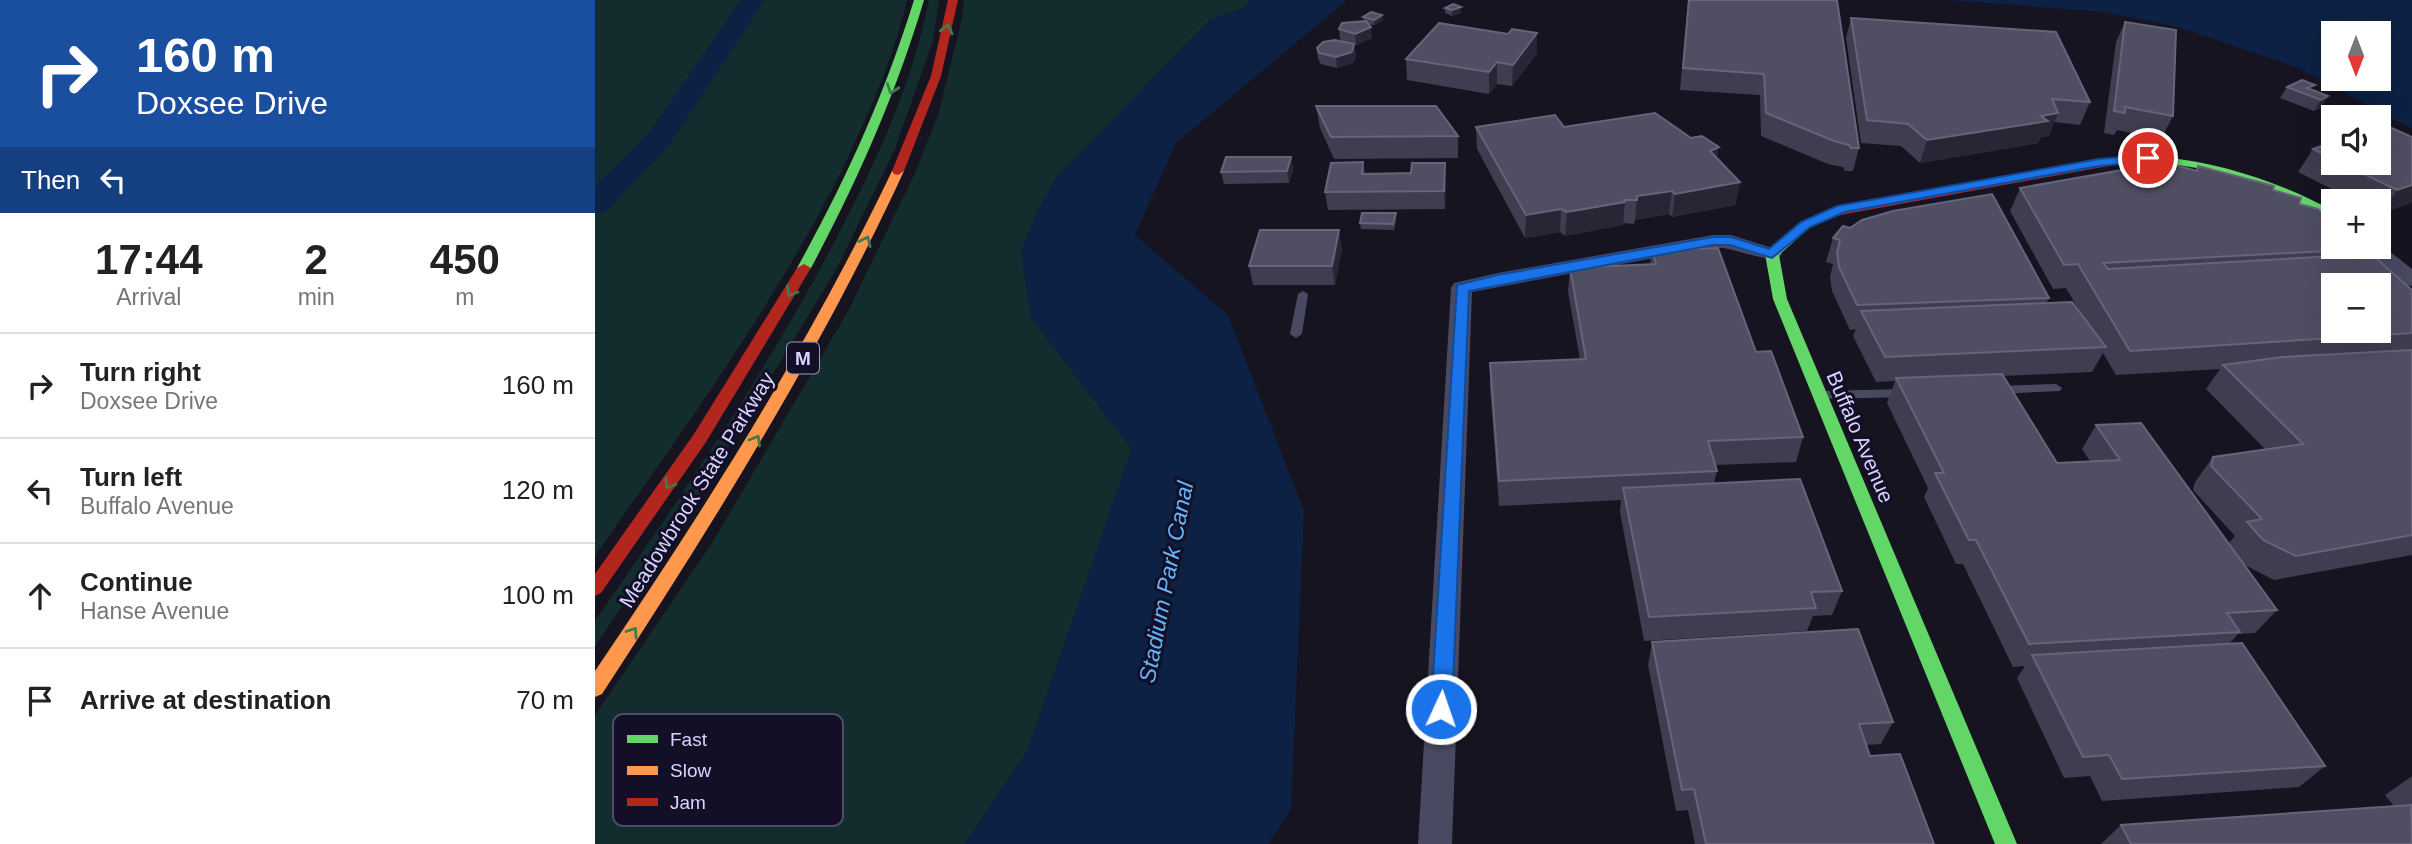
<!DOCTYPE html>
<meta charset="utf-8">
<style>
body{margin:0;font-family:Helvetica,sans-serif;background:#f6f6f6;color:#222;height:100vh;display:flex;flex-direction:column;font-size:26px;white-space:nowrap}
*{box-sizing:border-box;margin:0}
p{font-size:23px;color:#767676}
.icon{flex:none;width:38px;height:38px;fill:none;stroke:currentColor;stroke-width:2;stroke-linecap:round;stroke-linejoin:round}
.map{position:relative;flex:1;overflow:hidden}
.side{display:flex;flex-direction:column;background:#fff;width:595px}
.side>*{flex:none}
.top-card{background:#1a4fa0;color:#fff;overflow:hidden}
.needle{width:46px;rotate:180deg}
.controls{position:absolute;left:1726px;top:21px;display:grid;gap:14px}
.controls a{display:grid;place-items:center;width:70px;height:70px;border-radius:0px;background:#fff;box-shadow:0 7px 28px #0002;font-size:35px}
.pin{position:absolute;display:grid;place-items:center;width:60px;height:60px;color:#fff;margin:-30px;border:4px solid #fff;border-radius:50%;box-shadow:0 2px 7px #0007}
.me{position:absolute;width:77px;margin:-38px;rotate:3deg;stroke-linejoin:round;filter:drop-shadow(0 0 5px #0008)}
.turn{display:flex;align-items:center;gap:24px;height:147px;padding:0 21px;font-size:32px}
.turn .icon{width:91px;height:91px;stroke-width:2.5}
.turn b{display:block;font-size:49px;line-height:60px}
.then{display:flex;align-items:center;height:66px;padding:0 21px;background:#0003;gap:14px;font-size:26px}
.eta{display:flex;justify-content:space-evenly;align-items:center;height:119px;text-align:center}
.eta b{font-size:42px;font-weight:600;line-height:49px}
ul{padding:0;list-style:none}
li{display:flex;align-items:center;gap:21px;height:105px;padding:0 21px;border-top:2px solid #e0e0e0}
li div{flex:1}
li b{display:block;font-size:26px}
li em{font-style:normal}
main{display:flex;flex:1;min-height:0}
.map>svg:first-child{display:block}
.green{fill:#132c2d}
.water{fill:#0d2144;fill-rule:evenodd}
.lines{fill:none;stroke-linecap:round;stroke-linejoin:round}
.river{fill:#0d2144;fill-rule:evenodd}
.lane{fill:#4a4962;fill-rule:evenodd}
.street{fill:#4a4962;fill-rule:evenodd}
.fast{fill:#63d668;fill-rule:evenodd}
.slow{fill:#ff974d;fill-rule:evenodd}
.jam{fill:#b3261e;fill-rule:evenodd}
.wall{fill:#403d50;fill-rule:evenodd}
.shaded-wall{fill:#282635}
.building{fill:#504e63;stroke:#66637b;stroke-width:2;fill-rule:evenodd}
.oneway{stroke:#3f7c4a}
.route{fill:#1a73e8;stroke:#114b97;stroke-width:2}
.labels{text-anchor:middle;stroke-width:6;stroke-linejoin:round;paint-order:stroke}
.shield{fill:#130f26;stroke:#9e99be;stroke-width:2}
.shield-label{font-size:19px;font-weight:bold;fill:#d9d4ff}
.street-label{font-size:21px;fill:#d9d4ff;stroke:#130f26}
.water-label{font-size:23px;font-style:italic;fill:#62b6ff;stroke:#130f26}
.key{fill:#130f26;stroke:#4e4a67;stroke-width:2}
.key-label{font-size:19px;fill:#d9d4ff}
</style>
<main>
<section class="side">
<div class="top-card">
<div class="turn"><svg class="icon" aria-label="right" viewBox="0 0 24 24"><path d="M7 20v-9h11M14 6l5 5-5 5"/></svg><div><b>160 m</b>Doxsee Drive</div></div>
<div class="then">Then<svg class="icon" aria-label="left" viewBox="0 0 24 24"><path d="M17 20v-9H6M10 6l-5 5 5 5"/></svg></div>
</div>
<div class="eta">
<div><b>17:44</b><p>Arrival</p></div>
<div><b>2</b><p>min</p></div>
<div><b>450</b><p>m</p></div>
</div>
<ul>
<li><svg class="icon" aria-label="right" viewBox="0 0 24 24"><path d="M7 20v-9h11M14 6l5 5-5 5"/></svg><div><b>Turn right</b><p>Doxsee Drive</p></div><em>160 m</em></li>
<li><svg class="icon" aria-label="left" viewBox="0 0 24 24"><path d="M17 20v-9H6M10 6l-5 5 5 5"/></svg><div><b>Turn left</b><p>Buffalo Avenue</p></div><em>120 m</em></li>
<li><svg class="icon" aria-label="ahead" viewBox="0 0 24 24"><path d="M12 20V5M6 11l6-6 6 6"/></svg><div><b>Continue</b><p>Hanse Avenue</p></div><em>100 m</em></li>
<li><svg class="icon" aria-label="arrive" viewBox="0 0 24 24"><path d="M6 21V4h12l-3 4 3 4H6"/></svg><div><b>Arrive at destination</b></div><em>70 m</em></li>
</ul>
</section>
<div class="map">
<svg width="1817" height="844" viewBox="0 0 1817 844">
<rect width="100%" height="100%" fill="#161421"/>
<g class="green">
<path d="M0 0H312C298 60 274 113 248 168 179 306 88 430 0 556Z"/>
<path d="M334 0H344L338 41 300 149 241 270 110 485 0 646V621C88 493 177 365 247 227 285 154 318 80 334 0Z"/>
<polygon points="369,0 655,0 651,7 615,20 462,177 441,214 426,252 437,319 537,449 432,752 370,844 0,844 0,715 117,543 252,313 320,173 344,112 367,18"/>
</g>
<g class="water">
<polygon points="655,0 752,0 581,143 540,235 633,315 709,511 696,809 673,844 370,844 432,752 537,449 437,319 426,252 441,214 462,177 615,20 651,7"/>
<path d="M1352 0H1817V129L1703 68 1587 28 1510 12ZM1738 33H1783V79H1738Z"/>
</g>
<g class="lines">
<polygon class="river" points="146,0 170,0 74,145 11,212 0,214 0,187 54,133"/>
<g class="lane">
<polygon points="708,291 713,294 707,334 701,338 695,334 703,294"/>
<polygon points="1461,384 1467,388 1465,391 1401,394 1395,390 1401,386"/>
<polygon points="1310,389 1316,393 1310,397 1227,399 1221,395 1227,391"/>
</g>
<g class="street">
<path d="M1118 235H1136L1184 250 1187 254 1184 258C1168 262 1139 247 1118 247L877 292 857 844H823L856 288 859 283 903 273Z"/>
<polygon points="1784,243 1817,269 1817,286 1810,285 1767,247 1783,247"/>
</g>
<g class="fast">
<path d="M319 0H329C301 94 262 182 216 268L209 272 204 271 202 268C250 182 290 94 319 0Z"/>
<path d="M1569 157C1629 164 1685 182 1738 211V220L1652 181 1614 170 1565 162V158Z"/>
<polygon points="1240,208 1246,212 1244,215 1214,228 1184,255 1192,299 1422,844 1400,844 1178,299 1170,254 1206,222"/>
</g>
<path class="slow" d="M303 167 309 171C224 355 117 525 7 694L0 697V671C109 510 213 347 297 171Z"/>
<g class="jam">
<polygon points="353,0 363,0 346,76 309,171 303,175 299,174 297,171 336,76"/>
<polygon points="1535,156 1569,157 1575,160 1569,163 1535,162 1240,216 1234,212 1240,208"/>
<polygon points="209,264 216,268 111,442 6,593 0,596 0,574 99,434 202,268"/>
</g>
</g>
<g class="wall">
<polygon points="1093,0 1264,148 1258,171 1250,171 1248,167 1233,164 1166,136 1165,95 1085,90"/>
<polygon points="866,7 866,13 857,16 850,13 850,8"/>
<polygon points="787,15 788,20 779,25 773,24 777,38 761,45 745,40 744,29 769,21 768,17"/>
<polygon points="1256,18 1495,102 1485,125 1459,122 1454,136 1446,137 1443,143 1325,163 1306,146 1266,143 1251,38"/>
<polygon points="1530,22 1578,116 1566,139 1522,130 1519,135 1509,133 1521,42"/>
<polygon points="942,33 942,54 917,86 902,84 894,94 812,80 811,59 913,34"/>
<polygon points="759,44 761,55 758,63 742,68 726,64 723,59 722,48"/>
<polygon points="1692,87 1717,90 1733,96 1726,108 1719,111 1685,98"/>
<polygon points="721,106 863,136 863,158 739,159 725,128"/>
<polygon points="881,127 969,127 1096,138 1122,158 1145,182 1140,205 1077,217 1074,214 1040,220 1039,224 1028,223 1028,225 970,236 965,232 930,238 882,149"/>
<polygon points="1738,142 1738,163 1783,163 1817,202 1786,214 1783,212 1783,201 1761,201 1703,172 1718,149"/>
<polygon points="696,157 698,169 694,183 629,184 626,172"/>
<polygon points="768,162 770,174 851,180 850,209 733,210 730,192"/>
<path d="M1576 164 1601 171 1603 166 1678 190 1704 204 1769 249 1764 255 1817 290V555L1679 580 1650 565 1682 610 1660 633 1643 634 1635 643 1730 766 1704 787 1507 801 1495 776 1469 778 1422 678 1430 666 1418 667 1368 564H1361L1329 497 1333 488 1292 403 1300 381 1281 382 1258 336 1261 329 1255 330 1237 291 1235 277 1238 264 1231 262 1238 238 1454 298 1451 303 1484 310 1471 288 1458 289 1415 211 1425 188 1573 170ZM1508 353 1521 375 1625 369 1611 389 1670 449 1618 457 1600 482 1598 490 1640 536 1634 543 1501 425 1487 449 1495 461 1462 463 1408 376 1497 372Z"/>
<polygon points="801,213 801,220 799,230 766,229 765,223"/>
<polygon points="747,248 740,285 658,285 654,266"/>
<polygon points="1057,250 1161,352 1208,437 1201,462 1120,465 1122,471 1119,483 1247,591 1237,615 1218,616 1212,631 1049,641 1025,512 1026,500 904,506 895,387 895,363 985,359 973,292 975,268 1055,265"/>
<polygon points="1057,642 1298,722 1286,744 1271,745 1275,756 1339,844 1100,844 1093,810 1081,811 1053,665"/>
<polygon points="1817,776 1817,844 1506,844 1526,825 1799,806 1790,795"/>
</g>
<g class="shaded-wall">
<polygon points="866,7 866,13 857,16 857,10"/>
<polygon points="787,15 788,20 779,25 779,20"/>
<polygon points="776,27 777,38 761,45 760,34"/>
<polygon points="942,33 942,54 917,86 918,65"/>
<polygon points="759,44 761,55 758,63 742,68 741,57"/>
<polygon points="902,62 902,84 894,94 894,72"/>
<polygon points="1733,96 1726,108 1719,111 1726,100"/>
<polygon points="1463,113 1454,136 1446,137 1443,143 1325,163 1332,140"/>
<polygon points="1124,147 1120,170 1115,151"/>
<polygon points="696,157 698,169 694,183 692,171"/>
<polygon points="850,163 851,180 850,209 849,191"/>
<polygon points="1145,182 1140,205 1077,217 1080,194"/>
<polygon points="1817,185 1817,202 1786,214 1802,190"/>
<polygon points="1077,191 1074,214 1040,220 1042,196"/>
<polygon points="1030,202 1028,225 970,236 972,212"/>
<polygon points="966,209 965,232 930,238 931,215"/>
<polygon points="744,230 747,248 740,285 737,266"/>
</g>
<g class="building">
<polygon points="1094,0 1242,0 1264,148 1256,148 1254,145 1239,141 1171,113 1169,74 1088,68"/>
<polygon points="858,4 866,7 857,10 850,8"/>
<polygon points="776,12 787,15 779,20 768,17"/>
<polygon points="1256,18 1461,32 1495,102 1457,99 1463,113 1446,116 1453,121 1332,140 1313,124 1272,120"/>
<polygon points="771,21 776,27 760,34 744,29 747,23"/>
<polygon points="1530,22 1581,30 1578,116 1530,107 1530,113 1519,111"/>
<polygon points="844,23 913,34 917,29 942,33 918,65 902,62 894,72 811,59"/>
<polygon points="740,40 759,44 757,52 741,57 724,53 722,48 728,42"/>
<polygon points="1707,80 1720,85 1712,88 1733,96 1726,100 1692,87"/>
<polygon points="721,106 841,106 863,136 736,137"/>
<polygon points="1060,113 1096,138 1107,136 1124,147 1115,151 1145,182 1080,194 1077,191 1042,196 1042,200 1029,200 1030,202 972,212 966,209 931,215 881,127 960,115 969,127"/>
<polygon points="1790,125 1817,137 1817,185 1802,190 1746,163 1783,163 1783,127"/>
<polygon points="1738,142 1738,159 1718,149"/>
<polygon points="631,157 696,157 692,171 626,172"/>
<polygon points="768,162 767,174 816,173 817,163 850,163 849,191 730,192 736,163"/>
<path d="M1576 164 1602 171 1603 166 1679 186 1678 190 1706 198 1704 204 1723 209 1738 222V247H1767L1769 249 1508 263 1513 269 1776 254 1817 290V333L1535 351 1483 264 1469 265 1425 188 1555 165 1574 170ZM1738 285H1783V331H1738Z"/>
<polygon points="1397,194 1454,298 1262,305 1244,267 1242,253 1245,240 1238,238 1248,226 1255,228 1267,220 1298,211"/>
<polygon points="767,213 801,213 798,224 765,223"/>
<polygon points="665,230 744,230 737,266 654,266"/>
<polygon points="1123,248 1161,352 1176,351 1208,437 1113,441 1122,471 904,481 895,363 991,359 975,268 1061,264 1057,250"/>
<polygon points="1477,302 1511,347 1290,357 1266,311"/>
<polygon points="1817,350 1817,535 1701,556 1668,540 1652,522 1667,519 1616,466 1618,457 1708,444 1628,365 1687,357"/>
<polygon points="1407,374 1462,463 1525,460 1501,425 1546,423 1682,610 1632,613 1645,632 1434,644 1381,540 1374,540 1340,473 1349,473 1301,378"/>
<polygon points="1205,479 1247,591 1216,592 1221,608 1054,617 1028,488"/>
<polygon points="1263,629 1298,722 1264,724 1275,756 1305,754 1339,844 1111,844 1099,789 1087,790 1057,642"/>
<polygon points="1647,643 1730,766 1527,779 1514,755 1488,757 1437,655"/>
<polygon points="1816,805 1817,844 1536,844 1526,825"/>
</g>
<defs><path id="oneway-chevron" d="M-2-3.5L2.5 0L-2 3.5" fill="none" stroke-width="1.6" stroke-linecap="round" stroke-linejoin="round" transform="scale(1.75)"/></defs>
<g class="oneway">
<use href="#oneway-chevron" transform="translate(352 29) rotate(-76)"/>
<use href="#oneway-chevron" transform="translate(297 89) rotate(110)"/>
<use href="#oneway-chevron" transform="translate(271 241) rotate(-65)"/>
<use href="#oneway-chevron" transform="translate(196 292) rotate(120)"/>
<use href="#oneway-chevron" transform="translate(161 440) rotate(-60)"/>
<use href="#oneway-chevron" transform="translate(74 484) rotate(124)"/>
<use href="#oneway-chevron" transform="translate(38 632) rotate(-56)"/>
</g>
<polygon class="route" points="1553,155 1557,156 1557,161 1504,166 1250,212 1215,227 1177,258 1135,245 1118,245 874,291 857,709 854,715 846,718 839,715 836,709 862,285 902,275 1118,237 1136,237 1174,249 1206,222 1242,206 1504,159"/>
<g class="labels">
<rect class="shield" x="192" y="342.5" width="32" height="31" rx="5"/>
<g class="shield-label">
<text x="208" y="365">M</text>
</g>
<g class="street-label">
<text transform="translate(1265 437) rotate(67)" y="7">Buffalo Avenue</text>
<text transform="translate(102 490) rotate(-58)" y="7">Meadowbrook State Parkway</text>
</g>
<g class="water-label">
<text transform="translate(571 582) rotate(-79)" y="8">Stadium Park Canal</text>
</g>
</g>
<rect x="18" y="714" width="230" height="112" rx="10" class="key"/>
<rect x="32" y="735" width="31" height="8" fill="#63d668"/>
<rect x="32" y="766" width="31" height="9" fill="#ff974d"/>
<rect x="32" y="798" width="31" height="8" fill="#b3261e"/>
<g class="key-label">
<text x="75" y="746">Fast</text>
<text x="75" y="777">Slow</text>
<text x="75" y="809">Jam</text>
</g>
</svg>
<div class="controls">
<a><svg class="needle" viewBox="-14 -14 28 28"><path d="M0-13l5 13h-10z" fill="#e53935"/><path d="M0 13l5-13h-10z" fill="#767676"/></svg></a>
<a><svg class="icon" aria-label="sound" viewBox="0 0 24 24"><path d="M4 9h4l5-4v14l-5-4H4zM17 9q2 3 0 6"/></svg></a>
<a>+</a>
<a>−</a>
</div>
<div class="pin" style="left:1553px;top:158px;background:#d93025"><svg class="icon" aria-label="arrive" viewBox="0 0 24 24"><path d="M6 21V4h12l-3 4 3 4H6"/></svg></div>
<svg class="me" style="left:846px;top:709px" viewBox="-20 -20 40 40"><circle r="17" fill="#1a73e8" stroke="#fff" stroke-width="3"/><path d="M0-11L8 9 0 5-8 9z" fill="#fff"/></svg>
</div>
</main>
